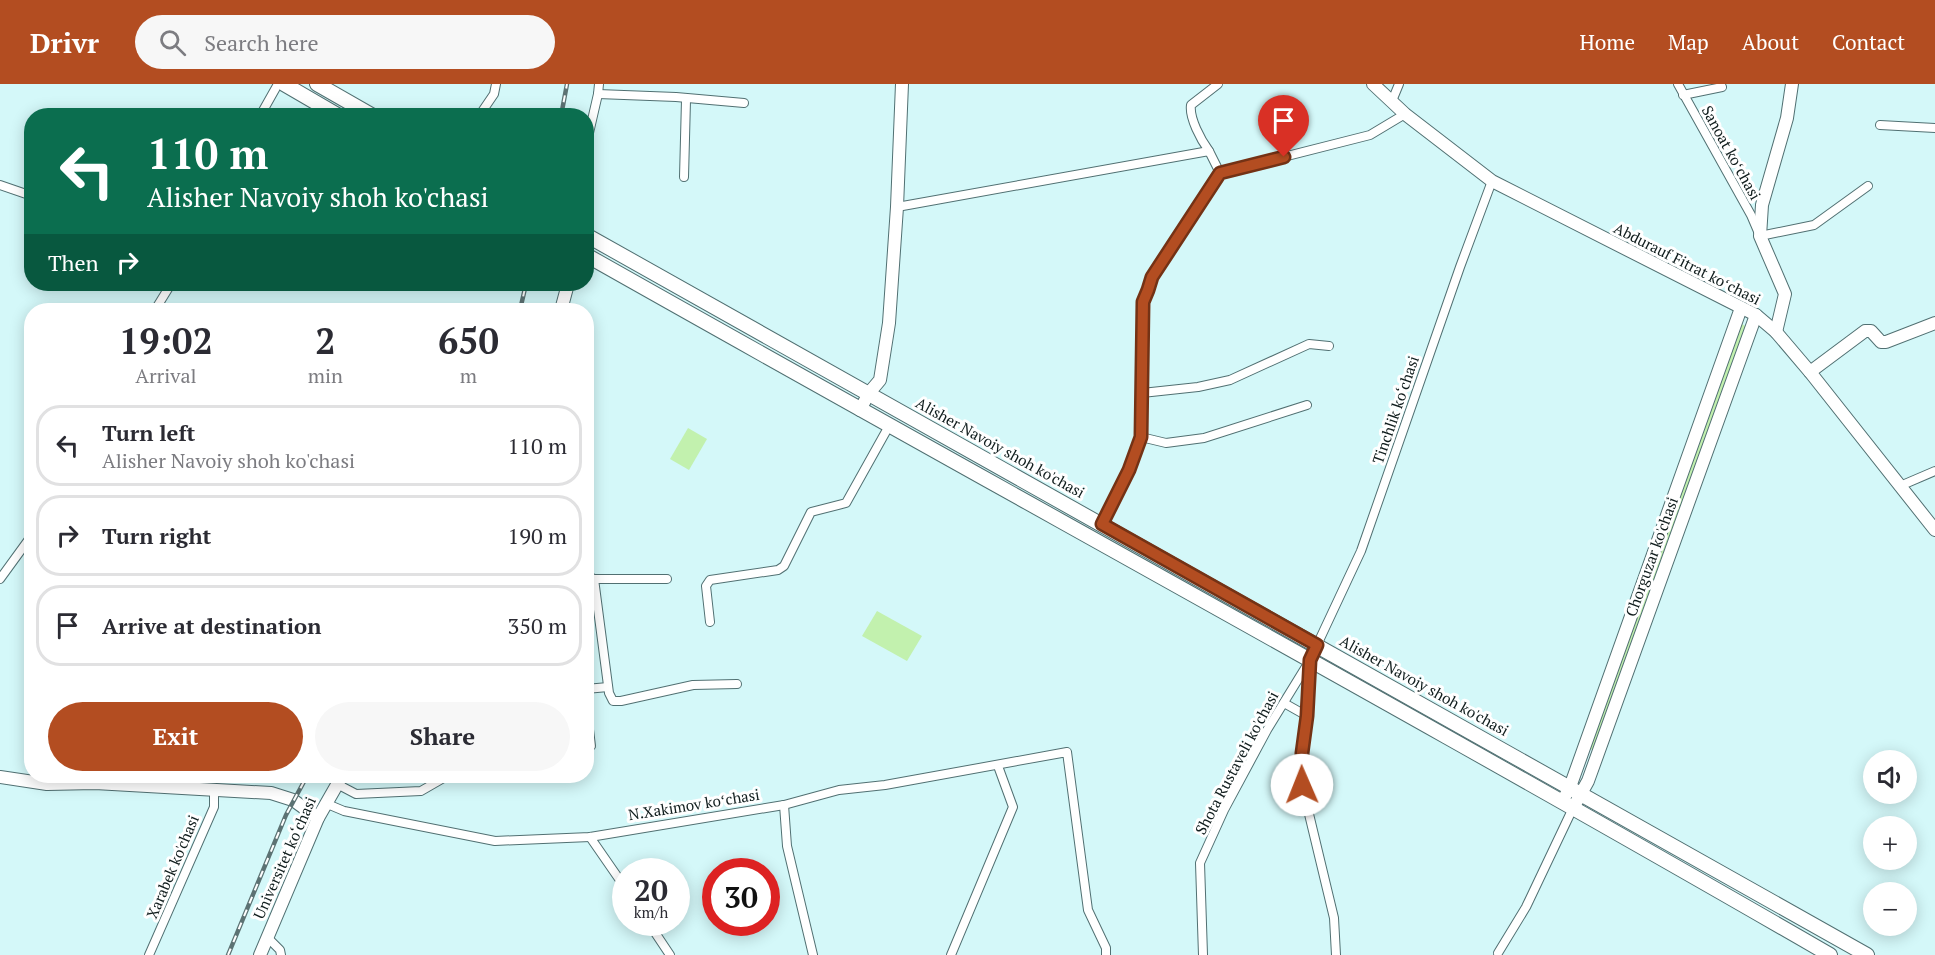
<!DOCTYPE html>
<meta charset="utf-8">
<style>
body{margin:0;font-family:"PT Serif",serif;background:#f7f7f7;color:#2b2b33;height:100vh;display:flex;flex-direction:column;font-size:22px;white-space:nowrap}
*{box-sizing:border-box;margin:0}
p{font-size:20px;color:#7c7c81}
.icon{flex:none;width:33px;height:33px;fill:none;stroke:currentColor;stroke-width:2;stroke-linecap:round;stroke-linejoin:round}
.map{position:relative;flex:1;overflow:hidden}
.sheet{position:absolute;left:24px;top:219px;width:570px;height:480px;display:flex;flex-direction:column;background:#fff;border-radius:24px;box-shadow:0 3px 15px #0003}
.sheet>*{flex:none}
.hud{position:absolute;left:24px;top:24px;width:570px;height:183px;border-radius:24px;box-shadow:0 3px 15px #0003;background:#0b6e4f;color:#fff;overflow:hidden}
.fabs{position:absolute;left:1863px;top:666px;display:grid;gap:12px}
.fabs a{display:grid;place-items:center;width:54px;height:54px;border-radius:50%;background:#fff;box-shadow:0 3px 15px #0003;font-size:30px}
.speed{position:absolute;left:612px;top:774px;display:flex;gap:12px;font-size:30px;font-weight:700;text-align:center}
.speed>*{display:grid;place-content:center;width:78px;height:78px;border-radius:50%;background:#fff;box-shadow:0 3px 15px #0003;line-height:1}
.speed small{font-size:15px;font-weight:400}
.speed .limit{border:9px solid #d22;background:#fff;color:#111}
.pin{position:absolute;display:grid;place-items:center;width:51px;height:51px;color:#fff;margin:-62px -26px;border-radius:50% 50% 50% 0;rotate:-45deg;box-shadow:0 0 6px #0007}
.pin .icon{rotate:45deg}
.me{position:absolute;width:66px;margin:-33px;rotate:359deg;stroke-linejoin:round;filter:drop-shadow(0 0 4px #0008)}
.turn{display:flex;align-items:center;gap:21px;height:126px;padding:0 24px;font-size:27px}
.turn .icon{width:78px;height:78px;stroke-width:2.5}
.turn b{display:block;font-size:42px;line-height:51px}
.then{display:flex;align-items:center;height:57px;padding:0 24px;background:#0003;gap:12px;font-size:22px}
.eta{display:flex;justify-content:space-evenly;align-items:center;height:102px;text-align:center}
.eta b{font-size:36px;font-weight:700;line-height:42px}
.primary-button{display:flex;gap:12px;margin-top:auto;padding:12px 24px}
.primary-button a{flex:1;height:69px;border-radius:36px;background:#b34d21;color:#fff;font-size:24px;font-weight:700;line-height:69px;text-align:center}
.primary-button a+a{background:#f7f7f7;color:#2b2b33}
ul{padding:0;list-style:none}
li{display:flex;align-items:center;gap:18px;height:81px;margin:0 12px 9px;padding:0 12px;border:3px solid #e1e1e2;border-radius:24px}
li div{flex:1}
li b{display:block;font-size:22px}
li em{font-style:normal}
header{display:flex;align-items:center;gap:36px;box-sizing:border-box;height:84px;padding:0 30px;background:#b34d21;color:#fff}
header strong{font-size:28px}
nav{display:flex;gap:33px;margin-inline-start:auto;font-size:21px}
.search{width:420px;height:54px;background:#f7f7f7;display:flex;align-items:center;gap:15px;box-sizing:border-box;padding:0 21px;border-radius:33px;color:#7c7c81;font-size:22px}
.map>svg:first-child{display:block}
.green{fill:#c2f1ae}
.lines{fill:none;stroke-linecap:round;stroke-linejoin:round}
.street-casing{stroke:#517072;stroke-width:10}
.secondary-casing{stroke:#517072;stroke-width:14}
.primary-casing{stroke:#517072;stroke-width:16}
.street{stroke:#fff;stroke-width:8}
.secondary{stroke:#fff;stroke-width:12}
.primary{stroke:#fff;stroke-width:14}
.rail-casing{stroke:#5c7273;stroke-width:4.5}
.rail{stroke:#fff;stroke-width:2;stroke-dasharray:7;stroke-linecap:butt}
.route-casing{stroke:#743215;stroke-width:15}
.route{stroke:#b34d21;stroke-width:10}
.labels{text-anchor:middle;stroke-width:6;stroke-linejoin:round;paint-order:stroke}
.street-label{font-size:15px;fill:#101d1d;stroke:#fff}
</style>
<header>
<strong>Drivr</strong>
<div class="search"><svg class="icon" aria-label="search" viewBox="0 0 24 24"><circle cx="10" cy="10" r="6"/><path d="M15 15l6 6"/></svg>Search here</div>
<nav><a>Home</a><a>Map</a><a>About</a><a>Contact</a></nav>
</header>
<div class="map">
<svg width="1935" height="871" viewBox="0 0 1935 871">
<rect width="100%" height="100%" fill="#d4f8f9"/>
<g class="green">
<polygon points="1740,239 1747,243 1595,667 1588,664"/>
<polygon points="688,344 707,355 689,386 670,375"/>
<polygon points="877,527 922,552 907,577 862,552"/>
</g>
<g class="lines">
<g class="street-casing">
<g id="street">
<polyline points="1678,0 1751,131 1760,152 1814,141 1868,102"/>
<polyline points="598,10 676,13 744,19"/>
<polyline points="1683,11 1722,3"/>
<polyline points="1392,17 1399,0"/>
<polyline points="260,32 278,0"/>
<polyline points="479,32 494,10 496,0"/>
<polyline points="1880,41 1935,44"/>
<polyline points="586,62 598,10 599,0"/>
<path d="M1209 67C1201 56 1189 34 1191 21L1218 0"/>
<polyline points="684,93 686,16"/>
<polyline points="0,101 32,112"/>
<polyline points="897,123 1209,67 1220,89"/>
<polyline points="155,226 171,200"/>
<polyline points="1142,309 1198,303 1230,296 1309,260 1329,262"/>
<polyline points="1141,353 1166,359 1204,354 1307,321"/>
<polyline points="1900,402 1935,387"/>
<polyline points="1102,440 1129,386 1141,353 1143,218 1152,193 1220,89 1370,51 1405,30"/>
<polyline points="586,491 594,495 667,495"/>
<polyline points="0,495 32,451"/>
<polyline points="594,495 609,609 613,617 621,617 693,601 737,600"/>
<polyline points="710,538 706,502 710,496 778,486 784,482 811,428 846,419 889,342"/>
<polyline points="1310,580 1307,632 1302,669 1302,701 1334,834 1336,871"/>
<polyline points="586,605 608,603"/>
<polyline points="1284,619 1307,632"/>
<polyline points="586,621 591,662"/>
<polyline points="337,700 356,710 421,707 447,692"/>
<polyline points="325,719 344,727 495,757 590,753 784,721 839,706 885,701 1067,668 1088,826 1106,864 1106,871"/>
<polyline points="784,721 787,762 813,871"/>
<polyline points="590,753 626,805"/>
<polyline points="648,838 670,871"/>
<polyline points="267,853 280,866 281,871"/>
<polyline points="1498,869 1526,823 1573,724"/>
<polyline points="149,871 214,723 214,705"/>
<polyline points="951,871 1013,723 998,682"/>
<polyline points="1203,871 1200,779 1224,726 1267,646 1310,576 1361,467 1460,183 1492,97"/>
</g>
</g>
<g class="secondary-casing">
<g id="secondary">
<polyline points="1373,0 1405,30 1492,97 1756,231 1776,248 1810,288 1935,446"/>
<polyline points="561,226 568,200"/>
<polyline points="1776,248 1785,210 1760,152 1762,121 1787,34 1792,0"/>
<polyline points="1810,288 1865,247 1871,247 1881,258 1886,258 1935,239"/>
<polyline points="860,326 869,309 880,296 889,239 897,123 902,0"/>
<polyline points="0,693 47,700 95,699 271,709 293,716 318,734"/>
<polyline points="1562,718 1570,703 1741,224"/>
<polyline points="1573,724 1588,697 1756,231"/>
<polyline points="260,871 318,734 342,692"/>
</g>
</g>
<g class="primary-casing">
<g id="primary">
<polyline points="284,0 339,32"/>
<polyline points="317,0 373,32"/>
<polyline points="586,151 1867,871"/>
<path d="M586 171C1000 405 1418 633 1830 871"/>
</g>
</g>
<use href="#street" class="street"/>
<use href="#secondary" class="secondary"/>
<use href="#primary" class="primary"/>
<g class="rail-casing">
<g id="rail">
<polyline points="561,32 567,0"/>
<polyline points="520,226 526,200"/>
<polyline points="228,871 286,731 307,692"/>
</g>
</g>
<use href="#rail" class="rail"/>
</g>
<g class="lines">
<g class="route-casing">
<polyline id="route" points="1284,73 1220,89 1152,193 1148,206 1143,218 1141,353 1129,386 1102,440 1317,561 1310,576 1307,632 1302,669 1302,701"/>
</g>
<use href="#route" class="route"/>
</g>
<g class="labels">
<g class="street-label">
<text transform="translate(1731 69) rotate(61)" y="5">Sanoat koʻchasi</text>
<text transform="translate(1687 180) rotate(27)" y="5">Abdurauf Fitrat koʻchasi</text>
<text transform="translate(1396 326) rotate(-71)" y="5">Tinchlik kо‘chasi</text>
<text transform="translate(1000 364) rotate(29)" y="5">Alisher Navoiy shoh ko'chasi</text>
<text transform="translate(1652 473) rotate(-70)" y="5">Chorguzar ko'chasi</text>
<text transform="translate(1424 602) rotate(29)" y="5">Alisher Navoiy shoh ko'chasi</text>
<text transform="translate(1237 679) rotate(-62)" y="5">Shota Rustaveli ko'chasi</text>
<text transform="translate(694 721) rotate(-9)" y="5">N.Xakimov koʻchasi</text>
<text transform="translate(285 774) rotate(-66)" y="5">Universitet kо‘chasi</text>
<text transform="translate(173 783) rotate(-67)" y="5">Xarabek ko'chasi</text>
</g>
</g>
</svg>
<div class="fabs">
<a><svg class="icon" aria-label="sound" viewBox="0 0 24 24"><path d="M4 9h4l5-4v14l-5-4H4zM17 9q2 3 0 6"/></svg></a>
<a>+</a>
<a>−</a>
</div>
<div class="speed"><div>20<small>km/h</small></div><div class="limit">30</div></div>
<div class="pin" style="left:1284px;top:73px;background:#d93025"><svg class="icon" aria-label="arrive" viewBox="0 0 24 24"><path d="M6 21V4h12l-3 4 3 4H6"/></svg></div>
<svg class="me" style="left:1302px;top:701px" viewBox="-20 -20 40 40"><circle r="19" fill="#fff"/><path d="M0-13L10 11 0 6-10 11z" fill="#b34d21"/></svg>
<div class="hud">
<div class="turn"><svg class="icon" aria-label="left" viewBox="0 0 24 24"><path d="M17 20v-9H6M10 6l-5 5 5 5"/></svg><div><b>110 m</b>Alisher Navoiy shoh ko'chasi</div></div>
<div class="then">Then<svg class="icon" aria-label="right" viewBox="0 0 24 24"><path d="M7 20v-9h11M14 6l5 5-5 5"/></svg></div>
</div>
<section class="sheet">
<div class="eta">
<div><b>19:02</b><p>Arrival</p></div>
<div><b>2</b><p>min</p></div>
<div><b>650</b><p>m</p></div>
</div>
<ul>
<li><svg class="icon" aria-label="left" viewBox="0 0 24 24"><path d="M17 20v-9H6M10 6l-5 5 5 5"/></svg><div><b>Turn left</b><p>Alisher Navoiy shoh ko'chasi</p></div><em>110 m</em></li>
<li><svg class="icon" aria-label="right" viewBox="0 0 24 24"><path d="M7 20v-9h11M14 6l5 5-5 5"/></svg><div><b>Turn right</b></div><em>190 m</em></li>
<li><svg class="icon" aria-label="arrive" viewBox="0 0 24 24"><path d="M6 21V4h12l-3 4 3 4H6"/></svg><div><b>Arrive at destination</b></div><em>350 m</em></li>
</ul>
<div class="primary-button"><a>Exit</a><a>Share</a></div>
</section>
</div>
